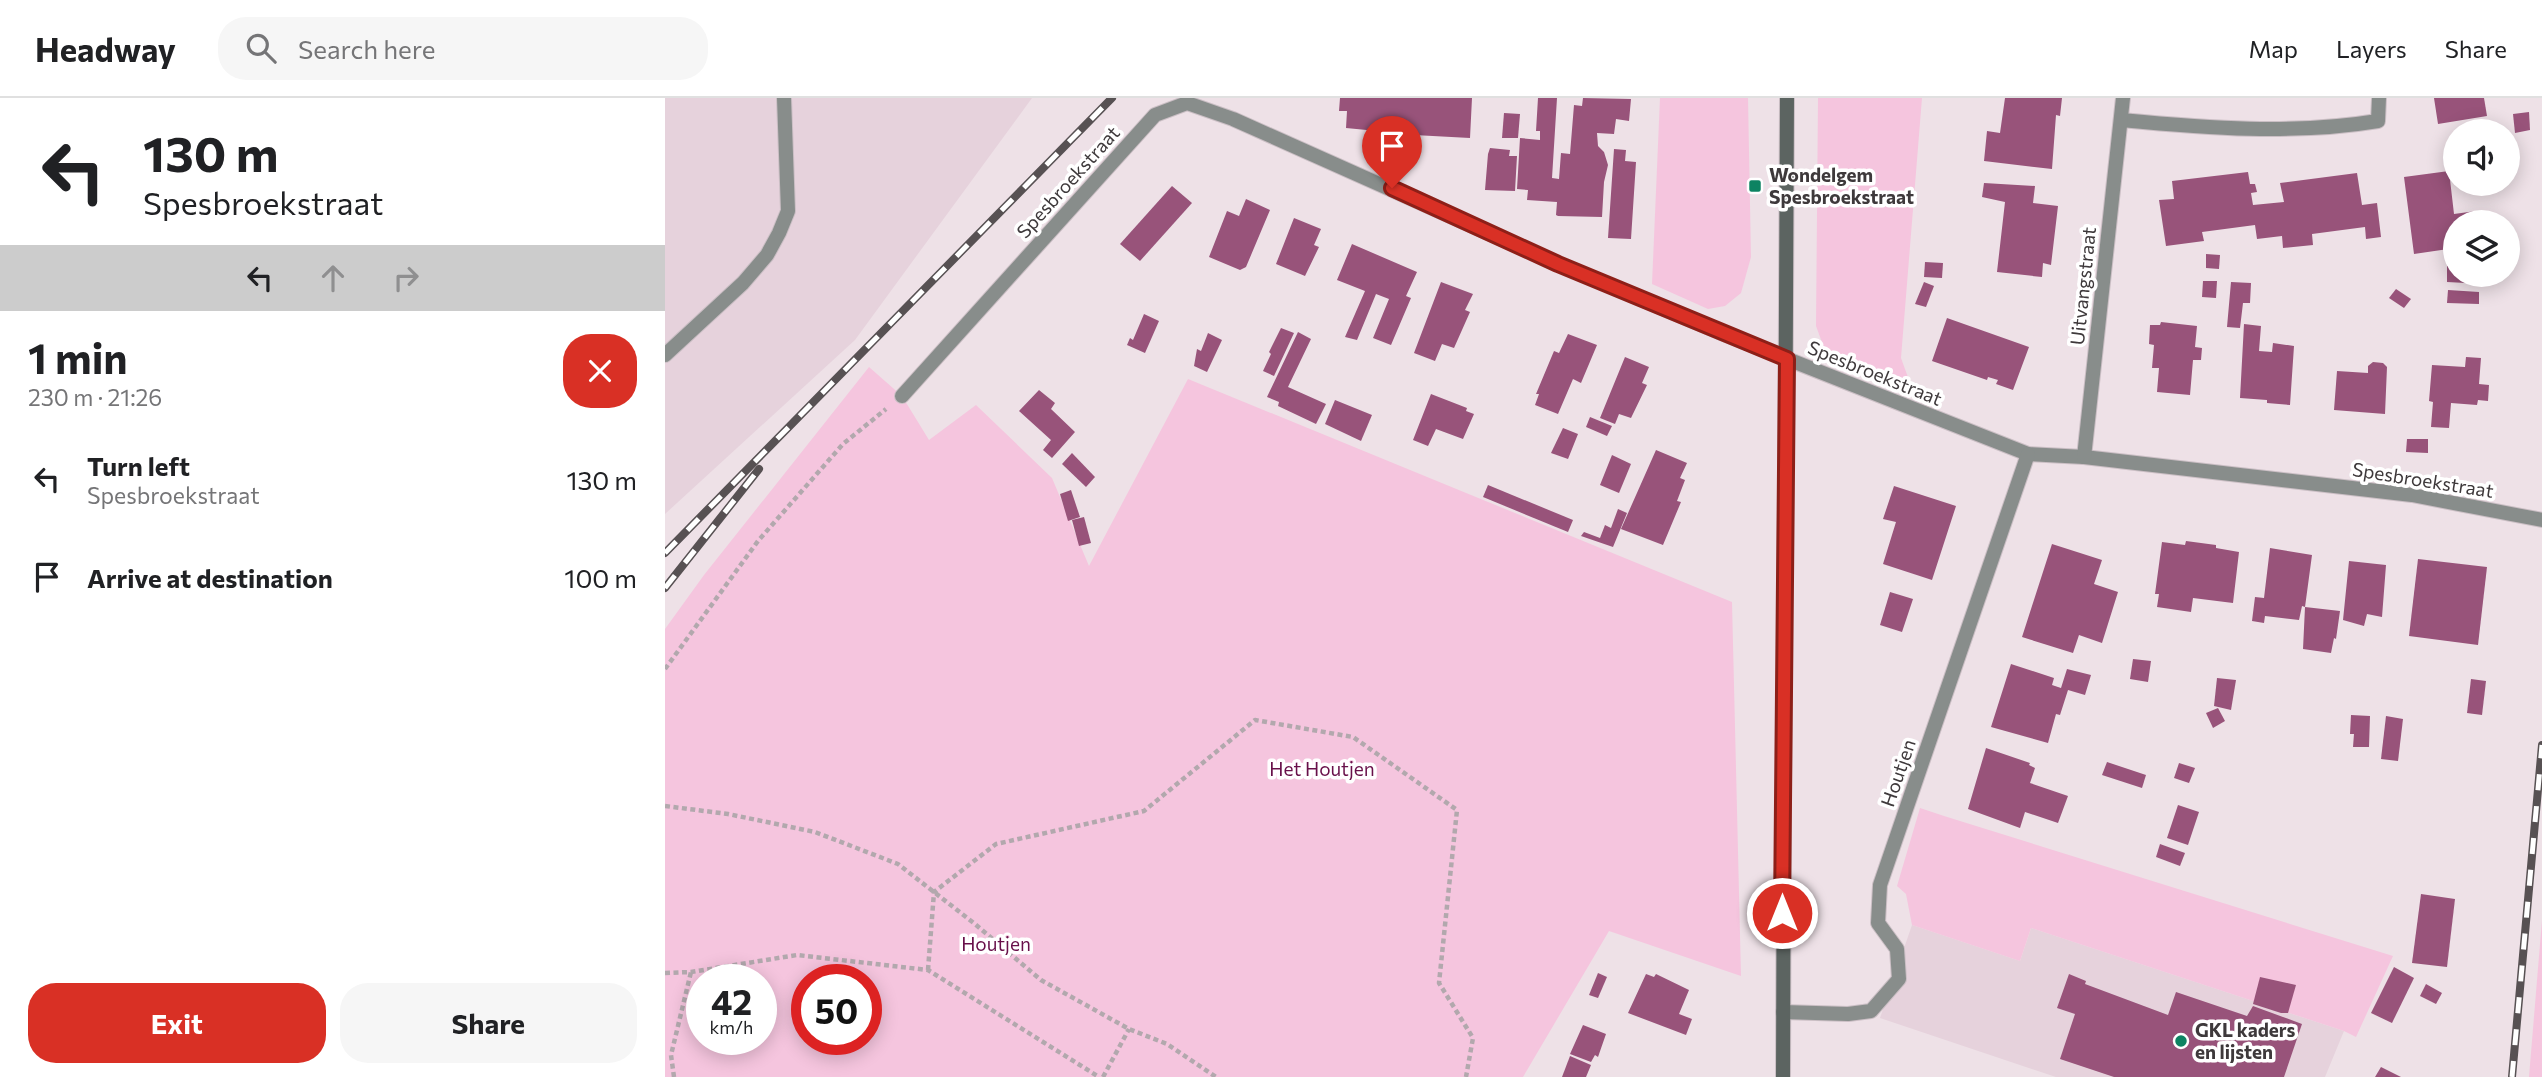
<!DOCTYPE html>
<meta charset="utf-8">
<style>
body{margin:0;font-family:Commissioner,sans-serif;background:#f6f6f6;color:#202124;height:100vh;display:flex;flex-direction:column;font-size:26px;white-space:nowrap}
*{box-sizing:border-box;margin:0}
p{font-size:23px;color:#757577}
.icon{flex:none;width:38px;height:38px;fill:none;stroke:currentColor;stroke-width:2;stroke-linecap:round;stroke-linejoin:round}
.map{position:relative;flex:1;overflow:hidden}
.details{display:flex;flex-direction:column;background:#fff;width:665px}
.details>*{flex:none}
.guide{background:#fff;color:#202124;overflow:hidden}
.fabs{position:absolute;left:1778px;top:21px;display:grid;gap:14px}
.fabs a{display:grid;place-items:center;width:77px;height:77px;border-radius:50%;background:#fff;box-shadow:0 4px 18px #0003;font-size:35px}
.speed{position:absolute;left:21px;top:866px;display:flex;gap:14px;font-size:35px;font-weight:700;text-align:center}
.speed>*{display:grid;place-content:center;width:91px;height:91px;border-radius:50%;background:#fff;box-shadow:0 4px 18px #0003;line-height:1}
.speed small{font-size:18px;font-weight:400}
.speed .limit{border:10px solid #d22;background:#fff;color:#111}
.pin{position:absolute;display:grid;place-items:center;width:60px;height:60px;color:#fff;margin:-72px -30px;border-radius:50% 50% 50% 0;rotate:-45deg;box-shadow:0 0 7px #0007}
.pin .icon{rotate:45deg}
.me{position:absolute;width:77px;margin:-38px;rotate:0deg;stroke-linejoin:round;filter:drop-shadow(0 0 5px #0008)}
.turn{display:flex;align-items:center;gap:24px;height:147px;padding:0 28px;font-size:32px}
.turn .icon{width:91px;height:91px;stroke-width:2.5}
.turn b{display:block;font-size:49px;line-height:60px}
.lanes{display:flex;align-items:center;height:66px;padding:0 28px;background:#0003;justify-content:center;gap:35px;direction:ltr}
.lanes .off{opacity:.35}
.round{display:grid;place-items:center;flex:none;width:74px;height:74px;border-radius:28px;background:#f6f6f6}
.headline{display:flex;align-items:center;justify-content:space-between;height:119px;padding:0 28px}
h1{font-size:42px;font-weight:700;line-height:52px}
.button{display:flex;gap:14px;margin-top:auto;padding:14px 28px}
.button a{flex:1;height:80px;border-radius:28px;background:#d93025;color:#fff;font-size:28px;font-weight:700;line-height:80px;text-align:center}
.button a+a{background:#f6f6f6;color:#202124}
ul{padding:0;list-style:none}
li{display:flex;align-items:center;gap:21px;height:98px;padding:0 28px}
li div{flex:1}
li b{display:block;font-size:26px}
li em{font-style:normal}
header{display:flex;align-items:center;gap:42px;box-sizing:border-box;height:98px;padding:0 35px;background:#fff;border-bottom:2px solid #e0e0e0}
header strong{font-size:33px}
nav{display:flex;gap:38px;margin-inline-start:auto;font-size:24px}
.search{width:490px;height:63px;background:#f6f6f6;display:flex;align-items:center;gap:18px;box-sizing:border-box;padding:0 24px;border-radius:28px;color:#757577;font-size:26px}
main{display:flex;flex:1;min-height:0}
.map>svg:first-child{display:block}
.built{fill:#e6d2dc}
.green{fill:#f5c5de;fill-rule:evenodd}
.building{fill:#98537a}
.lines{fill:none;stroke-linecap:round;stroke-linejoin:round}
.service-casing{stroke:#cbbfc5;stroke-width:16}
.minor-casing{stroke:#cbbfc5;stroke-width:16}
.secondary-casing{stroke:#cbbfc5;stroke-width:16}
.path{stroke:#b2a8ad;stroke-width:4.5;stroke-dasharray:5 3.5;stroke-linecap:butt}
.service{stroke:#888d8b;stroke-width:14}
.minor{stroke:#888d8b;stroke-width:14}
.secondary{stroke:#5c6461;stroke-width:14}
.rail-casing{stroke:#575153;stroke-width:8}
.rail{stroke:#fff;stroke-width:5;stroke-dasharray:16;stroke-linecap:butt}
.route-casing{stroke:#8d1f18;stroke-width:18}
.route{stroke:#d93025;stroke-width:12}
.poi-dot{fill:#0d8362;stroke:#fff;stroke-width:2.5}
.labels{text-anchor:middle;stroke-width:7;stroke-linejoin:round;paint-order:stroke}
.poi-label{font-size:19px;font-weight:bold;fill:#3e393b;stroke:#fff;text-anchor:start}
.street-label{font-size:19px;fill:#3e393b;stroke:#fff}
.park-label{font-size:19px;fill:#68104a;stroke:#fff}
</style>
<header>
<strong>Headway</strong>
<div class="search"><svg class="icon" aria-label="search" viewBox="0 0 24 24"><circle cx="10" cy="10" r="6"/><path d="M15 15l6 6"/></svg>Search here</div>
<nav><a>Map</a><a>Layers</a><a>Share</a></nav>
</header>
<main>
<section class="details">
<div class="guide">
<div class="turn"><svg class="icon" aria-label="left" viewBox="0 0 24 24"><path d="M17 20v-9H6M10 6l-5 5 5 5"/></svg><div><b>130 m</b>Spesbroekstraat</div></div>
<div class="lanes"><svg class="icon" aria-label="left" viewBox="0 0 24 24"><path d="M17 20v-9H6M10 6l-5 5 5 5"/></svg><svg class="icon off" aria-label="ahead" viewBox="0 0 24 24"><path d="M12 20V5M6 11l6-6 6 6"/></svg><svg class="icon off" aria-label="right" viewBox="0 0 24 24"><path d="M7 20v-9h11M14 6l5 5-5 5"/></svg></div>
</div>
<div class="headline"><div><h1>1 min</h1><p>230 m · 21:26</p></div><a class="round" style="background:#d93025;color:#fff"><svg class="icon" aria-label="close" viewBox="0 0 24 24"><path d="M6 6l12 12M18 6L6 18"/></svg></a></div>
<ul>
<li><svg class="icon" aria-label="left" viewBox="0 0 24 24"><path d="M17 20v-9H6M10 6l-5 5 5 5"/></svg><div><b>Turn left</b><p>Spesbroekstraat</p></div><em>130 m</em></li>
<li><svg class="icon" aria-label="arrive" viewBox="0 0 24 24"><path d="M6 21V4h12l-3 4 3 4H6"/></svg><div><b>Arrive at destination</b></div><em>100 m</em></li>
</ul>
<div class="button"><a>Exit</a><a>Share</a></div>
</section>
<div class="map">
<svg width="1877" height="979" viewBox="0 0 1877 979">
<rect width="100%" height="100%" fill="#eee1e7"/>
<g class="built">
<polygon points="0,0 367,0 190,242 0,416"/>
<polygon points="1247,827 1355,863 1366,830 1679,933 1660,979 1391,979 1215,920"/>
</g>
<g class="green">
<polygon points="995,0 1083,0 1086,159 1076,195 1060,208 1043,211 987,186"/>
<polygon points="1153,0 1257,0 1236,260 1249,296 1184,272 1162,258 1151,228"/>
<path d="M204 269 237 298 264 342 311 307 387 380 424 468 523 281 1067 504 1076 878 944 833 858 979H0V531L39 477ZM37 882H96V942H37ZM142 882H201V942H142Z"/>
<polygon points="1255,710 1279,718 1728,858 1691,939 1679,933 1366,830 1355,863 1247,827 1241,796 1232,788"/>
<polygon points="1877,822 1877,979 1864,979"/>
</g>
<g class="building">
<polygon points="675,0 807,0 805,40 712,35 712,33 681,30 682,13 674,13"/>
<polygon points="873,0 892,0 887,80 894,81 896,55 905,56 909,7 917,8 918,0 966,1 964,23 951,21 949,36 932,35 933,48 939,54 943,67 939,84 937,119 893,118 891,117 892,104 862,102 863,92 852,91 855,40 875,42 875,33 871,33"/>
<polygon points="1340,0 1397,0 1395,18 1391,17 1387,71 1319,63 1322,33 1335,35"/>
<polygon points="1769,0 1819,0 1822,18 1773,26"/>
<polygon points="1864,14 1865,32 1850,35 1848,16"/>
<polygon points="839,15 855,16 853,40 837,40"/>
<polygon points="1843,43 1846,43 1848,61 1843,62"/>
<polygon points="825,50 845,52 844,58 852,58 850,93 820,92 823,56"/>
<polygon points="1790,50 1790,67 1782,68 1780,51"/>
<polygon points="949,51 961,52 960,63 971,64 966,141 943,140"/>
<polygon points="1784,73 1789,116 1811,113 1813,124 1790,124 1790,150 1749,156 1739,79"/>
<polygon points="1583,74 1585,86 1590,86 1592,94 1586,95 1588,107 1619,104 1615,85 1692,75 1697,107 1712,105 1716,139 1701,141 1700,129 1647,136 1648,147 1618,150 1617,138 1592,141 1590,127 1537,134 1539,143 1501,148 1494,102 1509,101 1507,83"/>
<polygon points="1319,85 1370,88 1368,105 1393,108 1386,167 1378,165 1377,179 1332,174 1340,104 1317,99"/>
<polygon points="507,88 527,105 475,163 455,146"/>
<polygon points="581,101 605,112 581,169 575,172 544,159 562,113 574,118"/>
<polygon points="629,120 656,131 649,147 654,149 640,178 611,166"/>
<polygon points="687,146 752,174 741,198 746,200 726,247 708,240 724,201 711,196 692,242 680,239 700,193 672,182"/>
<polygon points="1541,156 1555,157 1554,171 1541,170"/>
<polygon points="1260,164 1278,165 1277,180 1259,179"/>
<polygon points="1782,168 1790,168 1790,177 1801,177 1801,185 1782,184"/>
<polygon points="1538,183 1552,183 1551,200 1537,199"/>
<polygon points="776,184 808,196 800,212 805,214 789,250 777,246 770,263 749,255"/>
<polygon points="1259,184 1269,188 1261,209 1250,206"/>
<polygon points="1566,184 1586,185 1585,205 1578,205 1575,230 1562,229"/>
<polygon points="1731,191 1746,201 1739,210 1724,200"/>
<polygon points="1783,192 1814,194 1814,206 1782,205"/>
<polygon points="479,216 494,223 480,255 462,247 465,240 468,242"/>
<polygon points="1282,220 1364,249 1348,292 1331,286 1333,282 1323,279 1322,282 1267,263"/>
<polygon points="1496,224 1532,228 1530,249 1537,250 1536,262 1528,262 1525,297 1492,294 1494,270 1487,270 1489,247 1484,246 1485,227 1495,227"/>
<polygon points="1579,226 1596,228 1594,253 1607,254 1608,245 1629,248 1625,307 1602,305 1602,302 1575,300"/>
<polygon points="616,230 629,235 609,278 598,273 606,256 604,254"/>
<polygon points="633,234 646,241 623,289 661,306 651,326 613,308 614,304 602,299"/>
<polygon points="543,235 557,242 542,274 529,268 532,251 536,253"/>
<polygon points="903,236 932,247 916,285 908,281 893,316 870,307 874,296 871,296 889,253 894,255"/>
<polygon points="960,259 984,269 977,285 982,287 966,320 954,316 950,326 935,320"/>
<polygon points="1801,259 1816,260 1814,286 1824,287 1823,303 1813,302 1812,307 1786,305 1784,330 1766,329 1768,304 1764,303 1767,267 1800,269"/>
<polygon points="1708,264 1718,265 1722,269 1720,316 1669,312 1672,273 1703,275 1703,268"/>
<polygon points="374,292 390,305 386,311 410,334 387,360 378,352 386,342 354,313"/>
<polygon points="766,296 802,310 801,313 809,316 798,341 771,331 763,348 748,342"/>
<polygon points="670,302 707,317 696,343 660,326"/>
<polygon points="925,319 947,328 942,338 921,329"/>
<polygon points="898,330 913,336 903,361 886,355"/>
<polygon points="1742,341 1763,341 1763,355 1741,354"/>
<polygon points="991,352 1022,365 1015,380 1020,382 1012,403 1016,404 998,447 956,431"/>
<polygon points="407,355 430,379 421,389 397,366"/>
<polygon points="947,357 966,366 954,395 935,387"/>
<polygon points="823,387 908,422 903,434 818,399"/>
<polygon points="1229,388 1291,408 1267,482 1218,466 1231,424 1218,421"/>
<polygon points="406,392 415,419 403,423 395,396"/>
<polygon points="953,411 962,415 948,449 916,438 919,434 935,440 940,427 946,430"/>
<polygon points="419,419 426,445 414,448 407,422"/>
<polygon points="1521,443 1551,447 1551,450 1574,454 1568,505 1528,500 1526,514 1492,509 1494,496 1490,496 1497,444 1520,447"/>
<polygon points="1387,446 1437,462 1429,486 1453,494 1437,545 1414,537 1408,555 1357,539"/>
<polygon points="1605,450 1647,457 1640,509 1637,508 1634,522 1600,518 1599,525 1587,523 1590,499 1599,500"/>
<polygon points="1753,461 1822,469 1813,547 1744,538"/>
<polygon points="1684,463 1721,467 1717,519 1702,516 1699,528 1678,522"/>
<polygon points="1225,494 1248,501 1237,534 1215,527"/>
<polygon points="1640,509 1675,513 1671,541 1669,540 1666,555 1638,551"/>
<polygon points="1468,561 1486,563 1483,584 1465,581"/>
<polygon points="1346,566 1389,580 1387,587 1396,590 1402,571 1426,577 1420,597 1403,592 1395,617 1391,616 1383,645 1326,629"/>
<polygon points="1552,580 1571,582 1566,612 1549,608"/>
<polygon points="1806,581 1821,583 1817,617 1802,615"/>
<polygon points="1553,610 1560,623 1548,630 1541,615"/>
<polygon points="1686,617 1705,618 1704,649 1688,649 1689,636 1685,636"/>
<polygon points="1721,618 1738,621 1733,663 1716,661"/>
<polygon points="1321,650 1365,665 1364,667 1370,670 1365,685 1403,698 1393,725 1360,714 1355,730 1303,711"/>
<polygon points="1442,664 1481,677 1477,690 1437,677"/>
<polygon points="1514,665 1530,670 1524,685 1509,680"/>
<polygon points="1513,707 1534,714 1523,747 1502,740"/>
<polygon points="1495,746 1520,755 1515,768 1491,759"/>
<polygon points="1756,796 1790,801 1782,869 1747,865"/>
<polygon points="1729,869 1749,880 1727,925 1706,915"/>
<polygon points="933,875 942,879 933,900 924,897"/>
<polygon points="981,876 989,879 991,876 1024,892 1014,916 1027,921 1021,937 963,915"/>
<polygon points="1404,876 1421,883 1420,886 1503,917 1511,894 1582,918 1588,908 1637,926 1619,979 1449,979 1395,961 1410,916 1392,910"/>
<polygon points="1595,879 1631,887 1623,915 1616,915 1588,906"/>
<polygon points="1761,886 1777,895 1771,906 1755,898"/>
<polygon points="918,927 941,936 933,959 930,957 926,964 905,956"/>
<polygon points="905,958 926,967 921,979 897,979"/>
<polygon points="1716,969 1736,979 1710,979"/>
</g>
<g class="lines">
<g class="service-casing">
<polyline id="service" points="0,257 78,185 102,157 114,135 123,113 119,0"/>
</g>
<g class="minor-casing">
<g id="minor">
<path d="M1456 22C1541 30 1628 37 1713 23L1714 0"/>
<polyline points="237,298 490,17 522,5 568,21 893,166 1054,234 1363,356 1419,359 1747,397 1877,422"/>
<polyline points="1419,359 1458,0"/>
<polyline points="1118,914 1183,916 1206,913 1234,881 1232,851 1213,825 1215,787 1363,356"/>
</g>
</g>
<g class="secondary-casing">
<path id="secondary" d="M1118 979C1117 653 1122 326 1122 0"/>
</g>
<g class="path">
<polyline points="0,571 93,443 178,346 221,311"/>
<polyline points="0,708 63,716 150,734 233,766 310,826 376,882 464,931 502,946 551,979"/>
<polyline points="263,872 269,794 331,746 479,713 590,622 688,639 792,712 774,885 808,940 801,979"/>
<polyline points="0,875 26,874 132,857 263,872 434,979"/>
<polyline points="9,979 6,957 26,874"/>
<polyline points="438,979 464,931"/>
</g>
<use href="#service" class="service"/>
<use href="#minor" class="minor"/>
<use href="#secondary" class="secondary"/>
<g class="rail-casing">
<g id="rail">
<polyline points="0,455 447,0"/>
<polyline points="0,490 94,371"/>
<polyline points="1847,979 1877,647"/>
</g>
</g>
<use href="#rail" class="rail"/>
</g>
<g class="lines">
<g class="route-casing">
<polyline id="route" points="727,90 893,166 1122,261 1117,815"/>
</g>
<use href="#route" class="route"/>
</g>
<g class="poi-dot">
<rect x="1083" y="81" width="14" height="14" rx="3.5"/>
<circle cx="1516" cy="943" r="7"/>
</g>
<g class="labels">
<g class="poi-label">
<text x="1104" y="84">Wondelgem<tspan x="1104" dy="22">Spesbroekstraat</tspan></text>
<text x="1530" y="939">GKL kaders<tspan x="1530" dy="22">en lijsten</tspan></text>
</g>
<g class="street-label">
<text transform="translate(403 84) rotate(-48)" y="7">Spesbroekstraat</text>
<text transform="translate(1418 188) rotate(-84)" y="7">Uitvangstraat</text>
<text transform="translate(1210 275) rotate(22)" y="7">Spesbroekstraat</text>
<text transform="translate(1758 382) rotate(9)" y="7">Spesbroekstraat</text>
<text transform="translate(1233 675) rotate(-71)" y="7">Houtjen</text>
</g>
<g class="park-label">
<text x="657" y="678">Het Houtjen</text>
<text x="331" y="853">Houtjen</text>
</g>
</g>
</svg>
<div class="fabs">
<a><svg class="icon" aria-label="sound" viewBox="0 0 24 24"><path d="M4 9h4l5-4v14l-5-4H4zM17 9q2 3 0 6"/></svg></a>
<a><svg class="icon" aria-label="layers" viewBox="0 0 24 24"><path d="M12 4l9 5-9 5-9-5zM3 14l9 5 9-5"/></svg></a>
</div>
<div class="speed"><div>42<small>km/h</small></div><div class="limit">50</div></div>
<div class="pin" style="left:727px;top:90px;background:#d93025"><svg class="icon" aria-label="arrive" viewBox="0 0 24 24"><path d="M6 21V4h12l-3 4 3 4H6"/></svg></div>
<svg class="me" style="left:1117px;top:815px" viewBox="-20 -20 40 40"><circle r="17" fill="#d93025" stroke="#fff" stroke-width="3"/><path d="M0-11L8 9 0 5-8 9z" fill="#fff"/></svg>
</div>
</main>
